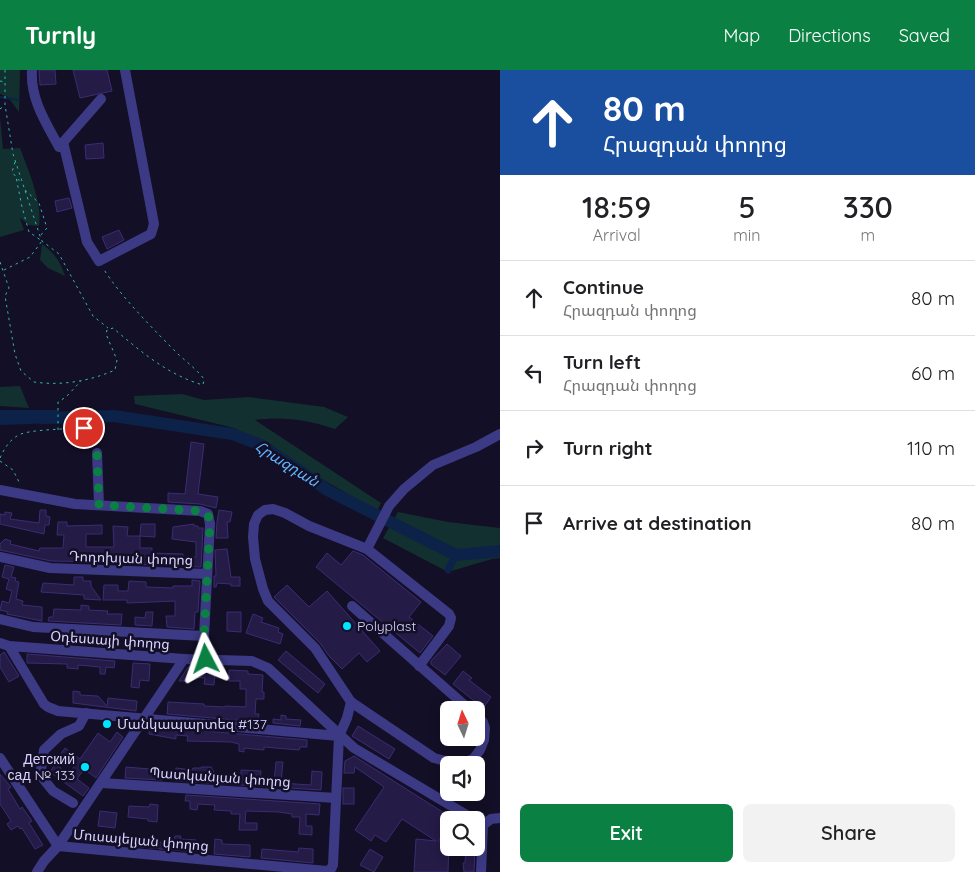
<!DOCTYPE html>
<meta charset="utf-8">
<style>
body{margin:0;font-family:Quicksand,"Noto Sans Armenian",sans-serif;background:#f2f2f2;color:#202124;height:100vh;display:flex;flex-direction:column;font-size:19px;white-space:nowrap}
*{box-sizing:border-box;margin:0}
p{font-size:16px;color:#757577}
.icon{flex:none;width:28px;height:28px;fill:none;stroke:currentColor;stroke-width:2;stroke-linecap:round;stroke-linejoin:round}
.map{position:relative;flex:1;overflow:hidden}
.panel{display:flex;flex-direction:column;background:#fff;width:475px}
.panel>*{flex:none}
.banner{background:#1a4fa0;color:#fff;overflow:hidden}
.needle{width:32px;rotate:356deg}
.controls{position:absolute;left:440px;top:631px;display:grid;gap:10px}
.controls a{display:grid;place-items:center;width:45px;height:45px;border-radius:8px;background:#fff;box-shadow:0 2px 12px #0003;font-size:25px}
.pin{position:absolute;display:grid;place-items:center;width:42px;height:42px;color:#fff;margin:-21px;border:2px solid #fff;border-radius:50%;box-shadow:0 1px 5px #0007}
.me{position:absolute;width:55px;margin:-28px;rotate:356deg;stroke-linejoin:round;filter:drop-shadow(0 0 4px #0008)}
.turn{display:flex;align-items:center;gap:18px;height:105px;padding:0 20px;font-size:22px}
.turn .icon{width:65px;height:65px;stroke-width:2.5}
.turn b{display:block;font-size:35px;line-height:42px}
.eta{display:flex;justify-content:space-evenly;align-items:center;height:85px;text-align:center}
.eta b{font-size:30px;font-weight:600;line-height:35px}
.cta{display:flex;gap:10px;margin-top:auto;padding:10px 20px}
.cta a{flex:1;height:58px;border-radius:8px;background:#0b8043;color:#fff;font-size:20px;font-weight:600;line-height:58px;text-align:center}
.cta a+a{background:#f2f2f2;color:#202124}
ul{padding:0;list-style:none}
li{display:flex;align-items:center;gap:15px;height:75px;padding:0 20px;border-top:1px solid #e0e0e0}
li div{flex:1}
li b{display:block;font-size:19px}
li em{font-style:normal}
header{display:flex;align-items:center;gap:30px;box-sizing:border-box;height:70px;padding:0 25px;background:#0b8043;color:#fff}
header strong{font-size:24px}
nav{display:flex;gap:28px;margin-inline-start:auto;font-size:18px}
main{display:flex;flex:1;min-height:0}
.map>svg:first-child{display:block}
.green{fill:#12302f}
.water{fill:#0c2248}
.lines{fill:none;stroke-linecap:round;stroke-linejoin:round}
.stream{stroke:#0c2248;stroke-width:2}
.canal{stroke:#0c2248;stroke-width:7}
.river{stroke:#0c2248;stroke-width:12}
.building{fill:#241b47;stroke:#3b2d73}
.path{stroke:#2fb8b0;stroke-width:1;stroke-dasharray:2.5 4;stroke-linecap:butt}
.minor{stroke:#3d3a85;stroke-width:10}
.route{stroke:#0b8043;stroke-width:9;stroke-dasharray:0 16.2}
.poi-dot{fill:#00e5ff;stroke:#130f26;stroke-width:2}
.labels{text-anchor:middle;stroke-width:5;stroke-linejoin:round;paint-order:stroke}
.street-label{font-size:14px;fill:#d9d4ff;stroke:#130f26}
.poi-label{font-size:14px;fill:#d9d4ff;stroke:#130f26;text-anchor:start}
.water-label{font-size:15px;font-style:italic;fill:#62b6ff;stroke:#130f26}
</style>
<header>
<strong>Turnly</strong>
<nav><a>Map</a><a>Directions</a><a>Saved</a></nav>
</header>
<main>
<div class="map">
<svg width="500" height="802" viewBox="0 0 500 802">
<rect width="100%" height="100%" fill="#130f26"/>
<g class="green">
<polygon points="0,0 20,0 19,42 8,27 0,24"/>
<path d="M0 47 3 79 20 78C28 99 43 134 39 156L29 155 20 148 24 160 0 167Z"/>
<path d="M42 174C55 184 60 191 65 206L48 198 40 190Z"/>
<polygon points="20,316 29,338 0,336 0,317"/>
<path d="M182 324 204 330 248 327 324 337 348 347 335 359C308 350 283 346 255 350L381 433 377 441 234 358 135 334 134 326Z"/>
<polygon points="398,442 448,452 500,458 500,488 492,489 448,502 383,468"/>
</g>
<polygon class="water" points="0,340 58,340 58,353 0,355"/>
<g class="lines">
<polyline class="stream" points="0,27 19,30"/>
<polyline class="canal" points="448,500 456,485"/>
<polyline class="river" points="42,348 114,346 232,364 261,375 329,421 456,485 500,481"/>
</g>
<g class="building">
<polygon points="39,0 55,0 56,14 40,15"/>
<polygon points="73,0 107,0 112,21 80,28"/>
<polygon points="103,73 104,88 86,89 85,75"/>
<polygon points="69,128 72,138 57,142 55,131"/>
<polygon points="119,160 124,170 107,179 102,167"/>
<polygon points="191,372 204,374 198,424 218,427 216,438 200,434 168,432 168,423 185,424"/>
<polygon points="40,440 46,440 46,446 50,447 49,455 45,455 44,464 0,454 0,444 5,445 5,442 12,443 10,449 39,453"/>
<polygon points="219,440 232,442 230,452 227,452 228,468 216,468 217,452"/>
<polygon points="58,452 67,452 67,456 102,455 102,464 86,464 86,477 114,477 113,456 128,457 127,466 140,466 140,478 152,478 152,483 183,484 183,487 196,487 196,472 172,469 173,457 194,454 194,456 198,456 198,458 203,458 201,497 132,494 132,491 119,491 119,485 107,485 106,492 51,491 0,480 0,474 5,469 11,471 10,474 39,481 40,478 63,478 64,465 57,465"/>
<polygon points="141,454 155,454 155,467 140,466"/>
<polygon points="227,479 231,507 240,507 240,516 231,516 231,514 217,513 216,517 214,517 214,506 216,506 215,480"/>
<polygon points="353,481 363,485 421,532 409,547 433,566 420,583 316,497 327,483 341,495"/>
<polygon points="5,495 14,497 11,507 16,508 15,511 19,512 16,529 23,531 22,535 42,537 42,551 7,544 8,542 0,540 2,531 9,533 12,521 6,519 9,509 2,507"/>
<polygon points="74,507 83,507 83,511 91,511 91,516 101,530 84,529 84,525 41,522 43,513 74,515"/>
<polygon points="192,510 200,511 198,542 195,542 194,559 167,557 166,546 175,546 175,531 127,533 127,530 103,530 104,515 118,515 118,521 128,521 129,511 146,512 146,517 173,518 173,516 192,516"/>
<polygon points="287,515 309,537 327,521 380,581 367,592 359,583 342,599 329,586 320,573 274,527"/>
<polygon points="81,535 89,536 89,540 108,541 107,544 122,544 121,555 48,551 49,547 53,547 54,539 81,540"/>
<polygon points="146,542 153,542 152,556 135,555 135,547 145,548"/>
<polygon points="227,542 241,542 241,562 227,561"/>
<polygon points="253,544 263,548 261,552 279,558 278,562 283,564 280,574 246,563"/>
<polygon points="447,574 461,586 445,605 431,594 431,591"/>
<polygon points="286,581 325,614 318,623 278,590"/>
<polygon points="4,582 19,606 9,612 0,597 0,585"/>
<polygon points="27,584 115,591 114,598 106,597 105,604 100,604 100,597 78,595 78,599 67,598 67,594 27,593"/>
<polygon points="133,593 150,594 149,611 140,610 139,618 131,617"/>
<polygon points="188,597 206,599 206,597 213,597 213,603 215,603 214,615 204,614 205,608 187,607 187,611 179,611"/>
<polygon points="229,600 248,601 248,604 263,605 262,622 264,622 264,629 256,629 255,644 259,644 258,652 167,644 168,632 204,634 204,636 225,637 225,636 246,637 246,619 240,619 240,611 229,611"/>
<polygon points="463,601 472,608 469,610 491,627 483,638 453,614"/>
<polygon points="73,621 80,622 80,625 98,626 107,636 108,628 137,631 136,641 73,633"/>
<polygon points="281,645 286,646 286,649 301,650 300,656 273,653 273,649 281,650"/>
<polygon points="149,656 307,670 307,677 300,677 299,680 264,677 264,680 244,678 244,682 239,681 239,674 231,672 187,671 188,666 176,665 176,669 149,664"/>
<polygon points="358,656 395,679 389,689 352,666"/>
<polygon points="117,662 123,667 96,708 84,699 77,709 89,718 83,726 50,702 55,694 69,704 75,695 60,685 65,678 80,689 98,663 110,672"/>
<polygon points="354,686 449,746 449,755 438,771 449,772 448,802 414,802 416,769 436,771 402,749 386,772 375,765 371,771 355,760 384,717 355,697 354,703 344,703 345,691"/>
<polygon points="276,692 283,692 281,713 311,715 312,701 322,702 321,720 175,711 176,698 192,700 193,698 201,698 201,697 211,697 215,704 241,706 241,700 261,701 260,710 274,712"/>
<polygon points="126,697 162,700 162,710 125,708"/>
<polygon points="0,704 11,717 8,719 20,739 22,737 32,751 29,753 43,775 35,779 22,758 20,759 18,756 11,760 7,754 11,751 0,734"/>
<rect x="343" y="718" width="11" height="16"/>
<polygon points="186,725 320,734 319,745 306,744 306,756 312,756 312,765 299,764 300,747 292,747 292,744 279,742 246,741 245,753 257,753 257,760 239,760 240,744 231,744 231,741 214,740 215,735 198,734 197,740 190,739 190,731 185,731"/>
<polygon points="150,734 158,735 157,752 148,751 148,749 128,747 129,736 149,737"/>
<polygon points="100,741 117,743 115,758 98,756"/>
<polygon points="175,766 181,766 180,769 196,770 195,782 140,777 141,771 174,773"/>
<polygon points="215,769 222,770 222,774 250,775 250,787 214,784"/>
<polygon points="299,778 313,779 313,793 261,788 262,779 298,782"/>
<polygon points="466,778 475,778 474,802 464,802 463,793 465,793"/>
<polygon points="370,779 383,787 374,802 360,795"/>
</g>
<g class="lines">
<g class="path">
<polyline points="5,0 5,35 13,84 40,166 42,171 59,184 93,246 108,258"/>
<polyline points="0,11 5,12"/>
<polyline points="0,39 5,35"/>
<polyline points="15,92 12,102 22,114"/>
<polyline points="25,120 39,133 47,158 40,166"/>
<path d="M0 192 9 218 5 226 15 284 21 301 34 312C62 316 90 311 115 300L117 290 106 264 107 260 113 258C140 281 168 305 203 315L204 309C197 300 188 293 179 285 156 262 120 226 103 198"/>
<polyline points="4,200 30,187 42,171 29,162 22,137 16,107"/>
<polyline points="58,360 58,332 66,327 81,311"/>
<path d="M0 388C4 379 9 371 17 366 26 359 71 359 84 358L88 359 90 368 95 374"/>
<polyline points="0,391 13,400 20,414"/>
</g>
<g class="minor">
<path d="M32 0C30 29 46 53 59 77L101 29"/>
<polyline points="63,72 87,172 99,191 151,164 154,154 125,0"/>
<polyline points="97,383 99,435"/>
<polyline points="0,420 75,434 200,441 208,444 210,454 204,566 206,589"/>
<polyline points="367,479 389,436 404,419 433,395 476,377 500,364"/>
<polyline points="0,487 50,498 207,504"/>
<polyline points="352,536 470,640"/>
<polyline points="0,549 33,557 204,566"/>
<polyline points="0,573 9,576 184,589 252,591 268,598 354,678 475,750"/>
<polyline points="9,576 44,634 48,637 58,641 339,666"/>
<polyline points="419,596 449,556 451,548 449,544 367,479 309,456 285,443 273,439 265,440 258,445 254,454 253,467 255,489 263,519 268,531 315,578 351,632 434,688 453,693 465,693 474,688 480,680 484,670 485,658 483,652 476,645"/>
<polyline points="0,688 58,776 327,801 331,799 333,795 339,666 347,648 351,632"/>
<polyline points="102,713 336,728"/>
<polyline points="73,733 53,721 41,706 41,699 44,680 61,664 79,656 86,643"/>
<polyline points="483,755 491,749 500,748"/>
<polyline points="37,802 44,791 58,776 184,589"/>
<polyline points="481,802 483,755"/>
</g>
</g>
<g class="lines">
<polyline class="route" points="84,358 88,359 97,382 99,435 200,441 208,444 210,454 204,566 206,589"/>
</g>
<g class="poi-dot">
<circle cx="347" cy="556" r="5"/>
<circle cx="107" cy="654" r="5"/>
<circle cx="85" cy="697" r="5"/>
</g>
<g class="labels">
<g class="street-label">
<text transform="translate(131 488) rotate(2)" y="5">Դոդոխյան փողոց</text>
<text transform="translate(110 570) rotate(4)" y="5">Օդեսսայի փողոց</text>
<text transform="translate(220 707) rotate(4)" y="5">Պատկանյան փողոց</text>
<text transform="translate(141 770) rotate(5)" y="5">Մուսայելյան փողոց</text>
</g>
<g class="poi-label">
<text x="357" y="561">Polyplast</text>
<text x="117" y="659">Մանկապարտեզ #137</text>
<text x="75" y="694" text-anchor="end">Детский<tspan x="75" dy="16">сад № 133</tspan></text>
</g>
<g class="water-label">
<text transform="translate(287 394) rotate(32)" y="5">Հրազդան</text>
</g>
</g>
</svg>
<div class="controls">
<a><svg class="needle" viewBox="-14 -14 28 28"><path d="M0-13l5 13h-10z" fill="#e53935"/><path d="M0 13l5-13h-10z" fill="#757577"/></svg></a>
<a><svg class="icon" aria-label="sound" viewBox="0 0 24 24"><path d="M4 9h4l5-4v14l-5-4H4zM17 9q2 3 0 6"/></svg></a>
<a><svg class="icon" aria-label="search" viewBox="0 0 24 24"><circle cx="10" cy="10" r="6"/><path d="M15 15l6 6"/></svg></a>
</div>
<div class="pin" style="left:84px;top:358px;background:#d93025"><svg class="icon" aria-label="arrive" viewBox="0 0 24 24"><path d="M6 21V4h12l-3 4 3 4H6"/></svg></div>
<svg class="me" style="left:206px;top:589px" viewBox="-20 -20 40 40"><path d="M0-17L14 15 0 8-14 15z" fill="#0b8043" stroke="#fff" stroke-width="4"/></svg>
</div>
<section class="panel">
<div class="banner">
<div class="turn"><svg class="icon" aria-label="ahead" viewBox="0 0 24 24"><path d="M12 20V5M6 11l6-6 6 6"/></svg><div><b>80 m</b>Հրազդան փողոց</div></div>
</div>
<div class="eta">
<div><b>18:59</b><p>Arrival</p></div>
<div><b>5</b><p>min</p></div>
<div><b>330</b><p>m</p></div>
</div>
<ul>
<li><svg class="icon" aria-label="ahead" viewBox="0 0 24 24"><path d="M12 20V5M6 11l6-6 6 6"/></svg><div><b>Continue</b><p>Հրազդան փողոց</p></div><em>80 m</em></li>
<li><svg class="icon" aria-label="left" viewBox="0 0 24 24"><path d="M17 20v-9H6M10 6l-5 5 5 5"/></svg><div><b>Turn left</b><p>Հրազդան փողոց</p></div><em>60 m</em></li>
<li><svg class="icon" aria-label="right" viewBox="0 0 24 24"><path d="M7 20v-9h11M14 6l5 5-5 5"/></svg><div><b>Turn right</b></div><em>110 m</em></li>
<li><svg class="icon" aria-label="arrive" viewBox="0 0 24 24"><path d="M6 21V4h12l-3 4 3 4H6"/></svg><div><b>Arrive at destination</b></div><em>80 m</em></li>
</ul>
<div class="cta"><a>Exit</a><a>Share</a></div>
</section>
</main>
